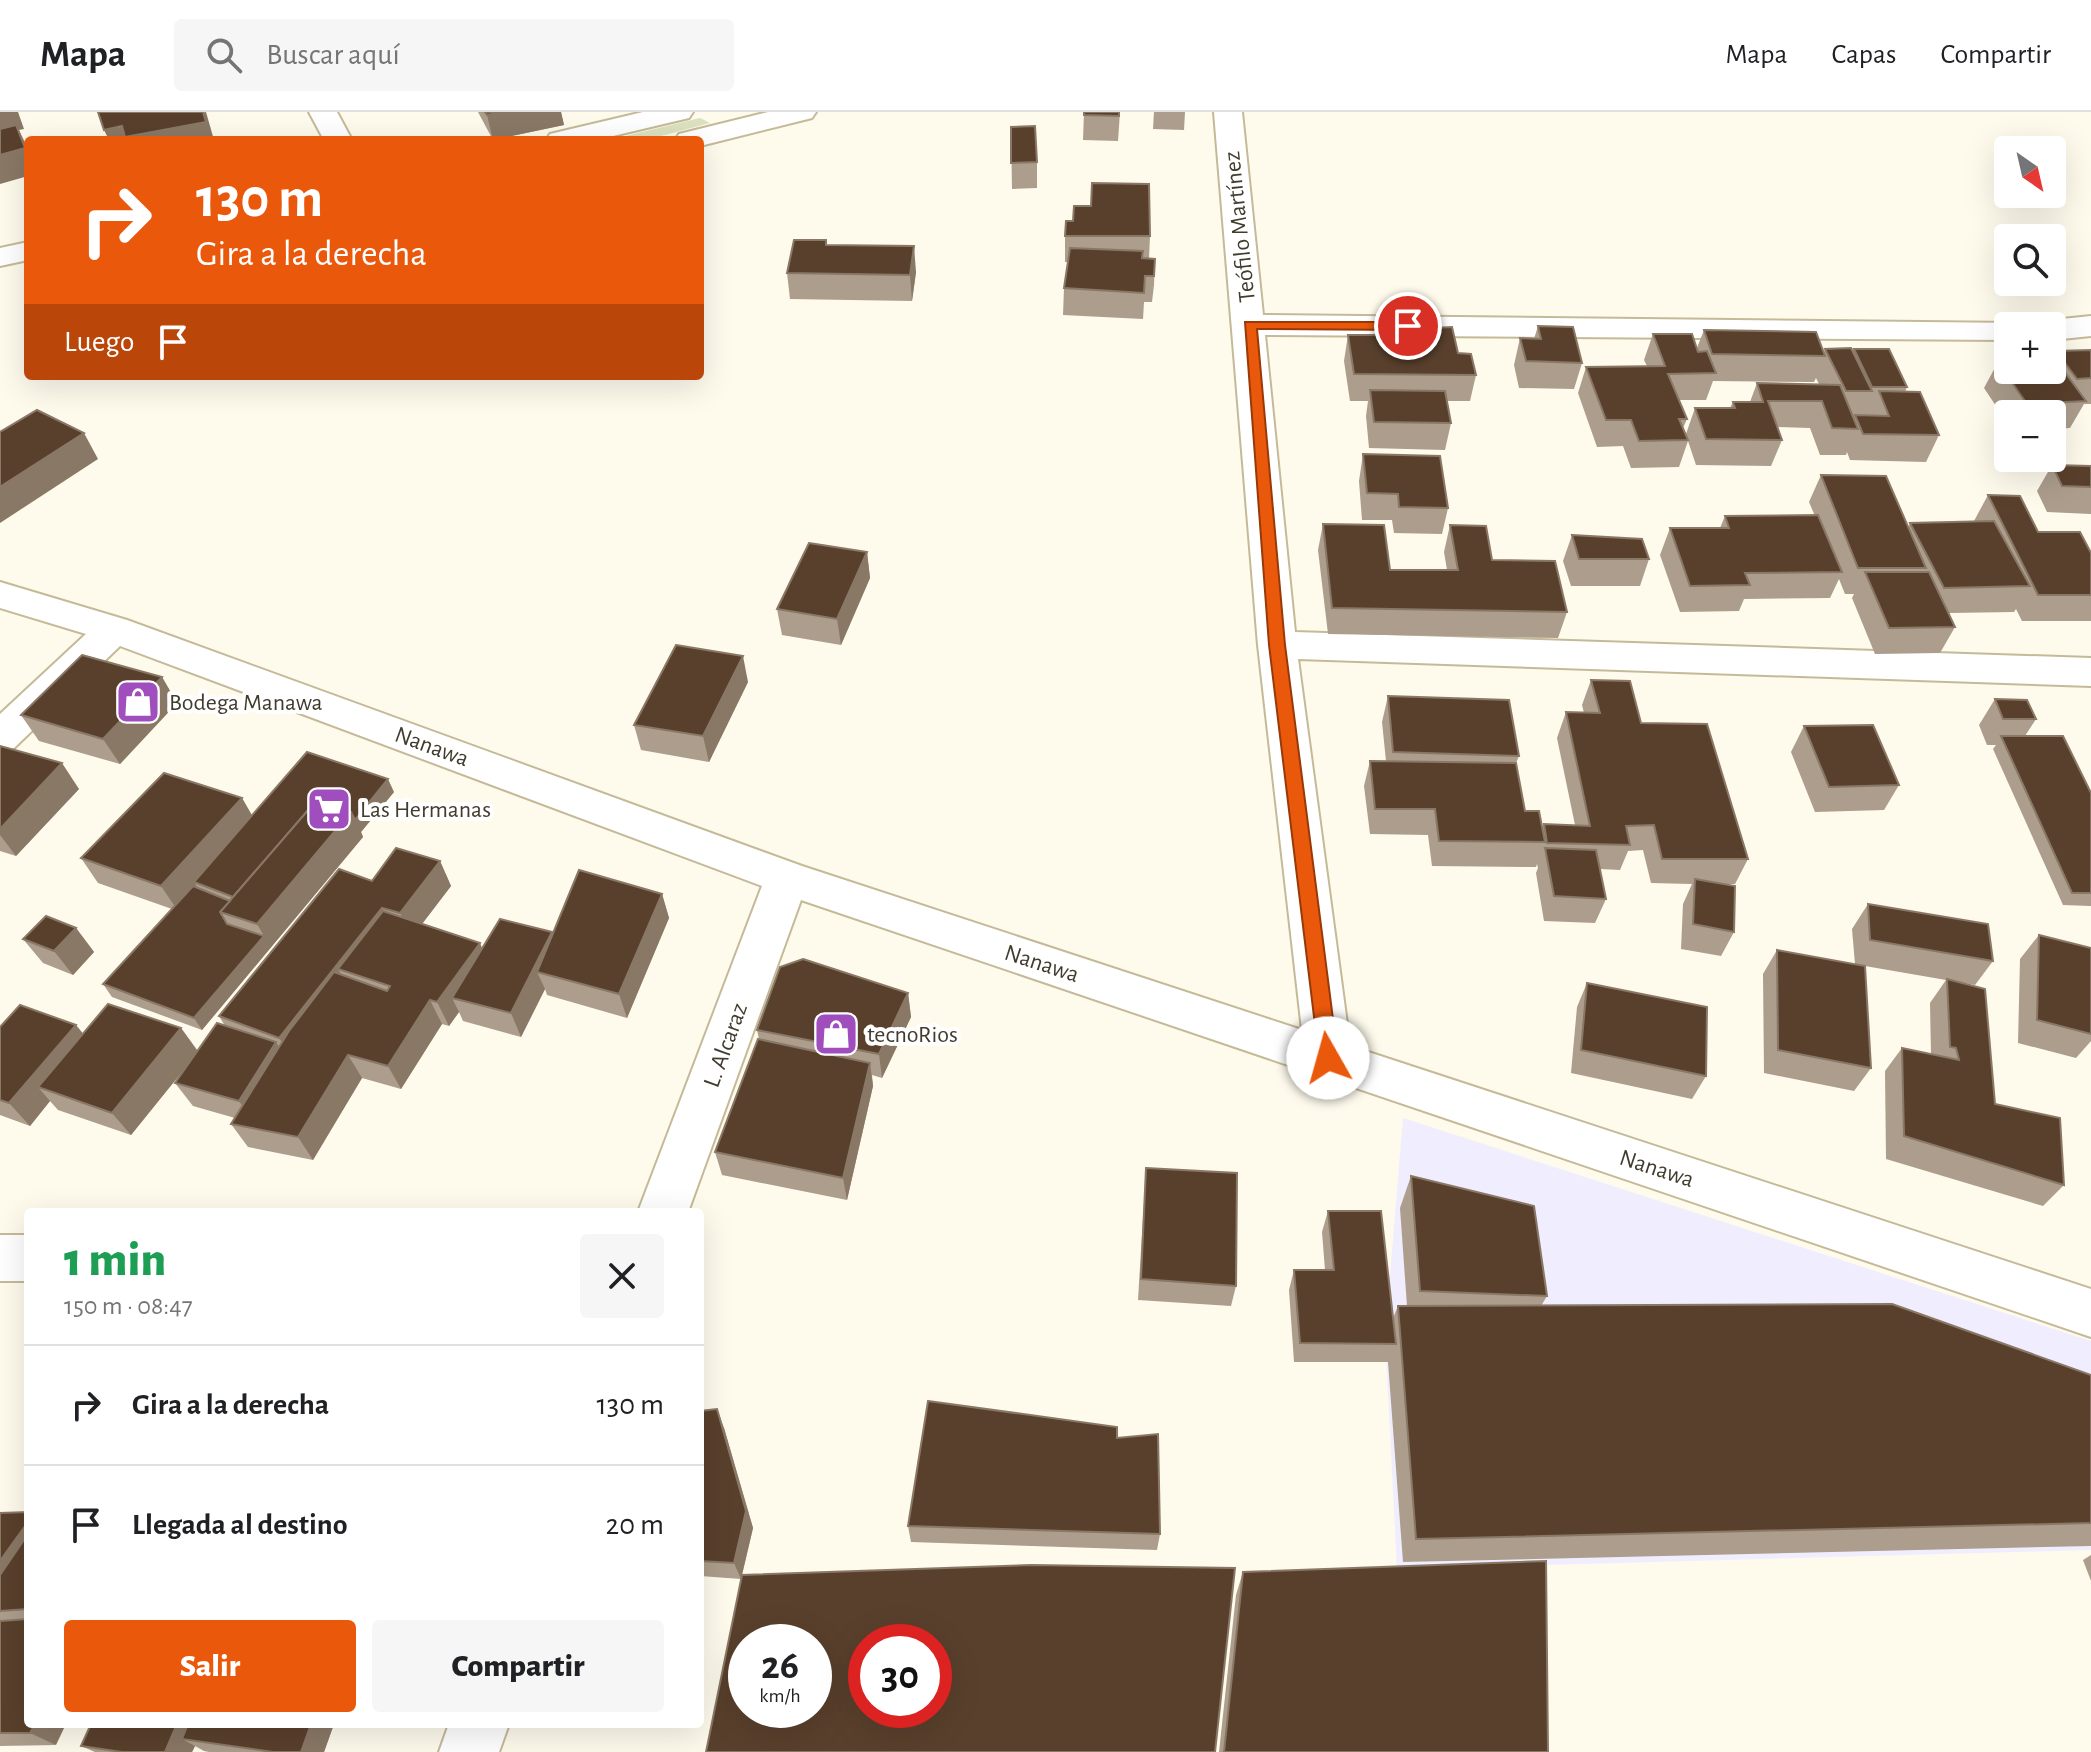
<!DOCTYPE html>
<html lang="es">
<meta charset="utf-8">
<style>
body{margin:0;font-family:"Alegreya Sans",sans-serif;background:#f6f6f6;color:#202124;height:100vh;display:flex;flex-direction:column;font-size:30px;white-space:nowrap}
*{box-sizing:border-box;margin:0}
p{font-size:26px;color:#757577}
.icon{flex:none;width:44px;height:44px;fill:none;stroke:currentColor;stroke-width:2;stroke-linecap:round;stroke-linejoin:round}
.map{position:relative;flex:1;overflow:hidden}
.panel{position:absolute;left:24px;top:1096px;width:680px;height:520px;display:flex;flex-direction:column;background:#fff;border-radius:8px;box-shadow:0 8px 32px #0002}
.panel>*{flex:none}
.top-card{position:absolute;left:24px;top:24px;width:680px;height:244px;border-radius:8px;box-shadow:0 8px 32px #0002;background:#ea580c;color:#fff;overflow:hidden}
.needle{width:52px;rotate:146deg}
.buttons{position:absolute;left:1994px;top:24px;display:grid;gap:16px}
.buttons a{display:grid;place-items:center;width:72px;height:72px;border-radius:8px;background:#fff;box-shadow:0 8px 32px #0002;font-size:40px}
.speed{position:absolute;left:728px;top:1512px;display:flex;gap:16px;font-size:40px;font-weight:700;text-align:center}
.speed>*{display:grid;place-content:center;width:104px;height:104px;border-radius:50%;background:#fff;box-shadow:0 8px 32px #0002;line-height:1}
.speed small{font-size:20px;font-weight:400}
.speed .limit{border:12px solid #d22;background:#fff;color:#111}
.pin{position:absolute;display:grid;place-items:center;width:68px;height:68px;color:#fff;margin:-34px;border:4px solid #fff;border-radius:50%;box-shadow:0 2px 8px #0007}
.me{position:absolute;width:88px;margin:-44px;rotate:353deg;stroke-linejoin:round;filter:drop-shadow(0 0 6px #0008)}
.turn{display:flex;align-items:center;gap:28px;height:168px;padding:0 40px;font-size:36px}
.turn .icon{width:104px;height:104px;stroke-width:2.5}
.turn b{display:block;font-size:56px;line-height:68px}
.then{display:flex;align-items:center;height:76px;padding:0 40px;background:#0003;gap:16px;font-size:30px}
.round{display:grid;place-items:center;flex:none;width:84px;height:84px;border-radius:8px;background:#f6f6f6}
.head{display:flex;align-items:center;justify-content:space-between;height:136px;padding:0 40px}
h1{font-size:48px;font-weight:800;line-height:60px;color:#1e9e55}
.cta{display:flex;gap:16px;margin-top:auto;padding:16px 40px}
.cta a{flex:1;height:92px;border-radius:8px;background:#ea580c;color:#fff;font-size:32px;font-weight:800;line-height:92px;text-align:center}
.cta a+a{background:#f6f6f6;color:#202124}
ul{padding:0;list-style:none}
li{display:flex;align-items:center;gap:24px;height:120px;padding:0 40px;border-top:2px solid #e0e0e0}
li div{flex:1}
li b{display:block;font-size:30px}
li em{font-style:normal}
header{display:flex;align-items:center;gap:48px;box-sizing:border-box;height:112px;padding:0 40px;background:#fff;border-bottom:2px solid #e0e0e0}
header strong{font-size:38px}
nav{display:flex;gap:44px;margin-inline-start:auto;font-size:28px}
.search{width:560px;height:72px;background:#f6f6f6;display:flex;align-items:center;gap:20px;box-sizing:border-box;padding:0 28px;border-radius:8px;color:#757577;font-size:30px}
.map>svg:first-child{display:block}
.industrial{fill:#f0edff}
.green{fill:#dce2bf}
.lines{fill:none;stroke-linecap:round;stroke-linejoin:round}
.minor-casing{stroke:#c5ba98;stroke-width:4}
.minor{fill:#fff;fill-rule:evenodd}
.wall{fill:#ac9d8c;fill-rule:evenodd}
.shaded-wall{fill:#8a7866}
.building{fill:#59402c;stroke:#8a7866;stroke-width:2;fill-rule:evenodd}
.route{fill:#ea580c;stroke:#983908;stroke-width:2}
.labels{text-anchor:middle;stroke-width:8;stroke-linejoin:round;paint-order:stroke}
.street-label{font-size:24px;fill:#413c2e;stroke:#fff}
.poi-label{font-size:24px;fill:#413c2e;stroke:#fff;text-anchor:start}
</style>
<header>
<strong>Mapa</strong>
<div class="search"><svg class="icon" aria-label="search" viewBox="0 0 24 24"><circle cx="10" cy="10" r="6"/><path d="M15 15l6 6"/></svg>Buscar aquí</div>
<nav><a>Mapa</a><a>Capas</a><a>Compartir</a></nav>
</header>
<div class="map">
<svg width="2091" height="1640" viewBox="0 0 2091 1640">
<rect width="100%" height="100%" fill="#fefaec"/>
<polygon class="industrial" points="1403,1006 2091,1229 2091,1438 1397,1457 1385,1223"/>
<polygon class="green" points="700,6 710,11 646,28 609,28"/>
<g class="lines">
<g class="minor-casing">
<g id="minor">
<polygon points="309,0 337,0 352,28 324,28"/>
<polygon points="643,0 693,0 689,6 596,28 546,28 550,22"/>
<polygon points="768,0 816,0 812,6 700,34 700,28 675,28 679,22"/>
<polygon points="1214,0 1242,0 1263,203 2019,211 2021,214 2008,214 2008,228 1265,223 1295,520 2091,546 2091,574 1298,547 1350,934 2091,1177 2091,1225 801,788 688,1100 638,1100 762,774 120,534 14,636 0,641 0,602 86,522 0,496 0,470 127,508 802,754 1302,918 1258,533"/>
<polygon points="28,130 28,148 0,154 0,136"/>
<polygon points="2091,204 2091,224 2052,228 2052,214 2039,214 2052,208"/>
<rect x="0" y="1123" width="28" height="46"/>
<polygon points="449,1612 509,1612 499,1640 439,1640"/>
</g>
</g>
<use href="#minor" class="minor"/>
</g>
<g class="wall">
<polygon points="478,0 561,0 564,13 493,28"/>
<polygon points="1084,0 1120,0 1118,29 1083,28"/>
<polygon points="1154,0 1185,0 1184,18 1153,17"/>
<polygon points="1011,15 1037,50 1037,76 1012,77"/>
<polygon points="1065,124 1150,124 1149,147 1155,147 1154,173 1152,190 1144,190 1143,207 1063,203 1064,176 1068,150 1065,150"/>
<polygon points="916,160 912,189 790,187 787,161"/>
<polygon points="1538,214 1582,251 1574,277 1519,276 1514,253 1520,226 1534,227"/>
<polygon points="1433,216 1476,263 1470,289 1447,289 1451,311 1445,338 1369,336 1366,304 1368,289 1350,289 1344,249 1348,223 1431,223"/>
<path d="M1704 218 1824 240 1825 237 1852 240 1854 237 1907 275 1905 280 1939 323 1926 350 1850 348 1847 340 1846 343H1820L1810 316 1778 315 1782 328 1771 354 1696 353 1688 329 1679 355 1631 356 1623 334 1597 335 1578 281 1586 255 1647 254 1644 248 1653 222 1697 236ZM1816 266 1819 272 1757 271 1750 290H1733L1730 296H1695L1686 322 1683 316 1687 307 1679 288H1706L1713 269 1814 270Z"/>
<polygon points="2091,238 2091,292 2084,292 2070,316 2052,317 2052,302 2008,302 2008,312 1984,276 1998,250 2006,249 2008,247 2008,258 2053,245 2056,239"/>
<polygon points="1363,342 1448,396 1442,422 1394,421 1392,408 1362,408 1359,369"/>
<polygon points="2052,353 2091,354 2091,402 2047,400 2037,379"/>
<polygon points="1821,363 1908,416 1910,411 1974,409 1988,383 2038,420 2091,441 2091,509 2022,509 2016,497 2014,500 1949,501 1955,515 1940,541 1875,542 1852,486 1854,482 1845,482 1839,467 1830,486 1744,487 1739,499 1680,500 1660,443 1670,416 1720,416 1725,404 1815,404 1809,390"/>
<polygon points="1323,412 1390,458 1447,458 1444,440 1450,413 1492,448 1567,500 1558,526 1328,522 1318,438"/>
<polygon points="1572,423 1649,447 1640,474 1571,474 1563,449"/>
<polygon points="867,440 870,466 841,533 782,523 777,497"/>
<polygon points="162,565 177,591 120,652 39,629 21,603"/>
<polygon points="1591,568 1641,611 1748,747 1735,772 1722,772 1734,820 1721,844 1681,837 1683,792 1692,772 1651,771 1643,738 1628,739 1620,758 1600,757 1606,787 1595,811 1544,809 1536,761 1538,756 1537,752 1536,755 1432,754 1428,723 1370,722 1364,674 1370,649 1386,649 1382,610 1388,584 1519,644 1516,651 1525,699 1542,716 1544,712 1575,713 1557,626 1566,600 1584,601 1582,593"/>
<polygon points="748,570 709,650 641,638 634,613"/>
<polygon points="1995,587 2036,607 2025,624 2091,681 2091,794 2063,793 1993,637 1996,633 1987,633 1979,613"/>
<polygon points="1804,614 1899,673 1884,698 1815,700 1791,640"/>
<polygon points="0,634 79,677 16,744 0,739"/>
<polygon points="394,680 361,720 363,725 202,918 112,885 103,872 172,797 98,771 81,746 242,686 252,703"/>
<polygon points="440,749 451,774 422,812 482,837 553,822 662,782 669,806 627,906 547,883 545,877 521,925 463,909 459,900 449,914 442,912 401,977 362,966 313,1048 248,1035 231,1012 235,1006 193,994 175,971 190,950 131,1023 58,998 50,989 30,1014 0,1003 0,915 83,922 181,916 198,939 225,914 219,904 372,769"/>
<polygon points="1868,792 1993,849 1975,873 1960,870 1995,992 2064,1073 2043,1094 1886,1047 1885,959 1902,936 1931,942 1930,891 1946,868 1865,854 1871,956 1854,979 1764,961 1763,862 1777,838 1855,852 1852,817"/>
<polygon points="76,816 94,840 73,863 43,851 23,827"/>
<polygon points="2039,823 2091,836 2091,929 2076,946 2018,931 2020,847"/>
<polygon points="1587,871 1706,964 1692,987 1571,961 1577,895"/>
<polygon points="908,881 911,905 882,966 872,963 873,974 847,1088 722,1063 715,1040 759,927 757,918"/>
<polygon points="1146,1056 1236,1174 1231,1194 1138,1188"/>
<polygon points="1411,1064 1547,1184 1541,1194 2091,1263 2091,1434 1403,1450 1388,1250 1294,1250 1289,1178 1294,1158 1325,1158 1322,1120 1328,1099 1393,1206 1398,1194 1407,1194 1400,1096"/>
<polygon points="700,1299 724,1316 753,1416 741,1467 700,1464"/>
<polygon points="1117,1326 1160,1422 1157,1438 911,1430 908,1414"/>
<polygon points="28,1400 28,1612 56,1633 0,1634 0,1401"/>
<polygon points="2091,1443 2091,1469 2083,1448"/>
<polygon points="1243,1460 1548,1640 1219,1640 1236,1483"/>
<polygon points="91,1612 334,1612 324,1640 209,1640 204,1639 195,1634 192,1640 95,1640 81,1634"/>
</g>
<g class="shaded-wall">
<polygon points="0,0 18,0 24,17 19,18 28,37 28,64 0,72"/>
<polygon points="206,0 214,28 109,28 104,18"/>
<polygon points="502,0 561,0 564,13 493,28 487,3"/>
<polygon points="914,134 916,160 912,189 910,163"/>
<polygon points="84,321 98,347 0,411 0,375"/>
<polygon points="867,440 870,466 841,533 837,507"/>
<polygon points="743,544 748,570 709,650 703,624"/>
<polygon points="162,565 177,591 120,652 103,627"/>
<polygon points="62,651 79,677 16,744 0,723 0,717"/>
<polygon points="388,667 394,680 361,720 363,725 202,918 194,906 264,824 257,812 351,700"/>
<polygon points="242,686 256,711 194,770 198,776 178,799 161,774"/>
<polygon points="440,749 451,774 412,825 400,801"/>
<polygon points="662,782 669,806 627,906 619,882"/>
<polygon points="382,796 394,820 338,857 350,877 294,949 279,926"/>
<polygon points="76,816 94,840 73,863 54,839"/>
<polygon points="552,820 561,845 537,860 545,877 521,925 511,901"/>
<polygon points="480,831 490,855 452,886 459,900 449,914 437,890"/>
<polygon points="908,881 911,905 882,966 879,942"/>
<polygon points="430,888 442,912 401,977 388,954"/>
<polygon points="76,913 95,936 38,975 50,989 30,1014 9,991"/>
<polygon points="181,916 198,940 131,1023 112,1001"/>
<polygon points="276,930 291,954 255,1012 239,989"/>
<polygon points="348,943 362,966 313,1048 298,1025"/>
<polygon points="870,951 873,974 847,1088 843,1066"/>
<polygon points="717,1297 724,1316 753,1416 741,1467 734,1451"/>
<polygon points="28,1410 28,1461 0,1499 0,1449"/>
<polygon points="35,1612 66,1612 56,1633 30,1621"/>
<polygon points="177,1612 204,1612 182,1627 195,1634 192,1640 165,1640"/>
<polygon points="311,1612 334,1612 324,1640 301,1640"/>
</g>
<g class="building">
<polygon points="98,0 203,0 206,10 125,25 122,14 104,18"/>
<polygon points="485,0 502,0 487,3"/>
<polygon points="1084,0 1119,0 1119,4 1084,3"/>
<polygon points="16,13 25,36 0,43 0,17"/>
<polygon points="1035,14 1037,50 1011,51 1011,15"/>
<polygon points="1092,71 1149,72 1150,124 1065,124 1066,109 1073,109 1074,94 1091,94"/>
<polygon points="794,128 826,128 826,133 914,134 910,163 787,161"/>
<polygon points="1070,136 1143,139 1142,146 1155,147 1154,164 1145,164 1144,181 1064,176"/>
<polygon points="1538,214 1573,215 1582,251 1526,249 1520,226 1541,227"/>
<polygon points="1452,215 1458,241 1471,242 1476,263 1354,262 1348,223 1435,223 1433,216"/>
<polygon points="1704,218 1816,220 1825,244 1712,242"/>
<polygon points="1653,222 1692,222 1698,240 1707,239 1716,261 1668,262 1687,307 1679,307 1688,328 1639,329 1631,308 1606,308 1586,255 1665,254"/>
<polygon points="1851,236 1872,279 1846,279 1825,237"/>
<polygon points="1854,237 1889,237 1907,275 1872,275"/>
<polygon points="2091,238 2091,266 2077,267 2056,239"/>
<polygon points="2052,243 2086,289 2027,292 1998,250 2008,249 2008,258 2052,258"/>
<polygon points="1757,271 1840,273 1858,317 1832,316 1822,289 1768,289 1782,328 1706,327 1695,296 1735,296 1733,290 1763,290"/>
<polygon points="1370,278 1445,279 1451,311 1374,310"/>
<polygon points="1879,279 1920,280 1939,323 1863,322 1855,303 1889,304"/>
<polygon points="37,298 84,321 0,375 0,320"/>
<polygon points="1363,342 1440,344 1448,396 1399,395 1398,382 1367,381"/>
<polygon points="2052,353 2091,354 2091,375 2062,374"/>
<polygon points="1821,363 1886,364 1926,456 1858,456"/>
<polygon points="1988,383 2020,384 2038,420 2080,420 2091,441 2091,483 2038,483"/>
<polygon points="1818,403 1842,460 1745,461 1750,473 1690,474 1670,416 1729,416 1725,404"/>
<polygon points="1994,409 2030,474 1944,476 1910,411"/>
<polygon points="1323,412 1384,413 1390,458 1458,458 1450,413 1486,414 1492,448 1555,449 1567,500 1332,496"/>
<polygon points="1572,423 1642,427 1649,447 1579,447"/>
<polygon points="809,431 867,440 837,507 777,497"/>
<polygon points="1865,460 1929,460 1955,515 1889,516"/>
<polygon points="676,533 743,544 703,624 634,613"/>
<polygon points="82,543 162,565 103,627 21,603"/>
<polygon points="1591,568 1630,569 1641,611 1707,612 1748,747 1662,747 1654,713 1626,714 1630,733 1547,731 1544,712 1590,714 1566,600 1600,601"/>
<polygon points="1388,584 1509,588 1519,644 1393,640"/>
<polygon points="1995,587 2027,588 2036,607 2003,607"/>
<polygon points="1873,613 1899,673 1829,675 1804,614"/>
<polygon points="2001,624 2063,624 2091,681 2091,781 2072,781"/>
<polygon points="0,634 62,651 0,717"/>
<polygon points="307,640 388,667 355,708 351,700 316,689 233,785 194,770"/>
<polygon points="1370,649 1516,651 1525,699 1539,699 1545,730 1439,729 1435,697 1375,697"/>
<polygon points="164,661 242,686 161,774 81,746"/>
<polygon points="316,689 351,700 257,812 220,800"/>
<polygon points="396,736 440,749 400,801 382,796 279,926 219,904 339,757 372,769"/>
<polygon points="1545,736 1596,738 1606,787 1554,784"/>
<polygon points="579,758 662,782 619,882 537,860"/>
<polygon points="1695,767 1735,774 1734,820 1693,812"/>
<polygon points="193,774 230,789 220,800 227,812 264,824 194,906 103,872"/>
<polygon points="1868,792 1988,812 1993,849 1870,828"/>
<polygon points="383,799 480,831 437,890 430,888 388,954 348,943 298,1025 231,1012 289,919 334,860 387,879 390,874 338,857"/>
<polygon points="46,804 76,816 54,839 23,827"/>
<polygon points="500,807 552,820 511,901 452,886"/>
<polygon points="2039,823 2091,836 2091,922 2037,908"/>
<polygon points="1777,838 1865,854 1871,956 1778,938"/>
<polygon points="803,847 908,881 879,942 757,918 780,855"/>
<polygon points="1947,867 1985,877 1995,992 2060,1006 2064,1073 1904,1024 1902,936 1959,948 1956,936 1950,935"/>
<polygon points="1587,871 1707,895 1706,964 1581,938"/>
<polygon points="108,892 181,916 112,1001 38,975"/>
<polygon points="20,893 76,913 9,991 0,988 0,915"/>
<polygon points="217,911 276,930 239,989 175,971"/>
<polygon points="758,927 870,951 843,1066 715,1040"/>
<polygon points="1146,1056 1237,1061 1236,1174 1141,1167"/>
<polygon points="1411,1064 1534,1094 1547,1184 1420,1179"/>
<polygon points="1328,1099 1381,1099 1396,1232 1300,1231 1294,1158 1334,1158"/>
<polygon points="1892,1192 2091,1263 2091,1411 1416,1427 1398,1194"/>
<polygon points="928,1289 1117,1315 1117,1326 1158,1322 1160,1422 908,1414"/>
<polygon points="717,1297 746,1399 734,1451 700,1449 700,1299"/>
<polygon points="28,1400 28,1410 0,1449 0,1401"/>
<polygon points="28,1422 28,1497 0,1499 0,1463"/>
<polygon points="1546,1449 1548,1640 1224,1640 1243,1460"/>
<path d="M1031 1453 1235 1456 1215 1640H706L742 1463ZM746 1530H814V1598H746ZM866 1530H934V1598H866Z"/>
<polygon points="28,1507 28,1612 35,1612 30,1621 0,1621 0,1509"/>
<polygon points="91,1612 177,1612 165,1640 122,1640 81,1634"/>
<polygon points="188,1612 311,1612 301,1640 273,1640 182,1627"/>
</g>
<polygon class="route" points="1245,210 1408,210 1414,214 1408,218 1257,217 1285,533 1338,946 1328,954 1319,946 1269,533"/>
<defs>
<g id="shop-square" transform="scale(2.3)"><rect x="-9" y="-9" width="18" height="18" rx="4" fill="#a04ebd" stroke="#fff"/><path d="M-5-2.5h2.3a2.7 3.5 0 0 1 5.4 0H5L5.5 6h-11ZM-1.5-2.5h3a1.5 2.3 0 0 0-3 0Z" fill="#fff"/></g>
<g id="supermarket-square" transform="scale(2.3)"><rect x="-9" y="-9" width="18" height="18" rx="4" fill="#a04ebd" stroke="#fff"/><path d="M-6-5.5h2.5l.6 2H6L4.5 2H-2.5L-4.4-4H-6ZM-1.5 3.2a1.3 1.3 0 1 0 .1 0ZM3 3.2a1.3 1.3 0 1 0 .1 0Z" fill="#fff"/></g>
</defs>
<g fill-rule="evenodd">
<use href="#shop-square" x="138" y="590"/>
<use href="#supermarket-square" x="329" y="697"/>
<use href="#shop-square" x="836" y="922"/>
</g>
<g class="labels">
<g class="street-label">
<text transform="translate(1239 115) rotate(-96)" y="8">Teófilo Martínez</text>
<text transform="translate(432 634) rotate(20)" y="8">Nanawa</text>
<text transform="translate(1042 851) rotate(18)" y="8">Nanawa</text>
<text transform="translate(725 933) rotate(-70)" y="8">L. Alcaraz</text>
<text transform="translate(1657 1056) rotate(18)" y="8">Nanawa</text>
</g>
<g class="poi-label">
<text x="169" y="598">Bodega Manawa</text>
<text x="360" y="705">Las Hermanas</text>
<text x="867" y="930">tecnoRios</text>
</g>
</g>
</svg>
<div class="buttons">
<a><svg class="needle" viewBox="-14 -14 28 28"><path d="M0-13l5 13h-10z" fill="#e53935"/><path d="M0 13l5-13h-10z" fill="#757577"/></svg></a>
<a><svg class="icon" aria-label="search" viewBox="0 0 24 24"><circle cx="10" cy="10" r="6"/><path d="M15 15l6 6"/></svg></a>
<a>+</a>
<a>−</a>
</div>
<div class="speed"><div>26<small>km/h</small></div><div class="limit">30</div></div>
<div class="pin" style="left:1408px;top:214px;background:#d93025"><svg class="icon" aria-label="arrive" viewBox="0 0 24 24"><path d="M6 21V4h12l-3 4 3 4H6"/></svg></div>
<svg class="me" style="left:1328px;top:946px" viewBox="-20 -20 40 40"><circle r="19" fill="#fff"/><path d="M0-13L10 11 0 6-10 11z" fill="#ea580c"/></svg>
<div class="top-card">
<div class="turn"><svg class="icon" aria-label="right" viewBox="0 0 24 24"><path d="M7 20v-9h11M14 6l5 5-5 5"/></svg><div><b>130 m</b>Gira a la derecha</div></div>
<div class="then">Luego<svg class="icon" aria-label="arrive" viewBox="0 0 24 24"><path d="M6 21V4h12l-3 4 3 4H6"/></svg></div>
</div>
<section class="panel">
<div class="head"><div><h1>1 min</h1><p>150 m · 08:47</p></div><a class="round"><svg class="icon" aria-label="close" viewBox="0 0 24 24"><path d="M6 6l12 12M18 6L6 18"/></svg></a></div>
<ul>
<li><svg class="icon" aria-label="right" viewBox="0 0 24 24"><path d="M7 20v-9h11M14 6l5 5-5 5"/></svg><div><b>Gira a la derecha</b></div><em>130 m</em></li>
<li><svg class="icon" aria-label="arrive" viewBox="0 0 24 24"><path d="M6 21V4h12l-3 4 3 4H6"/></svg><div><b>Llegada al destino</b></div><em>20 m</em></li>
</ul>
<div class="cta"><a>Salir</a><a>Compartir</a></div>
</section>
</div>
